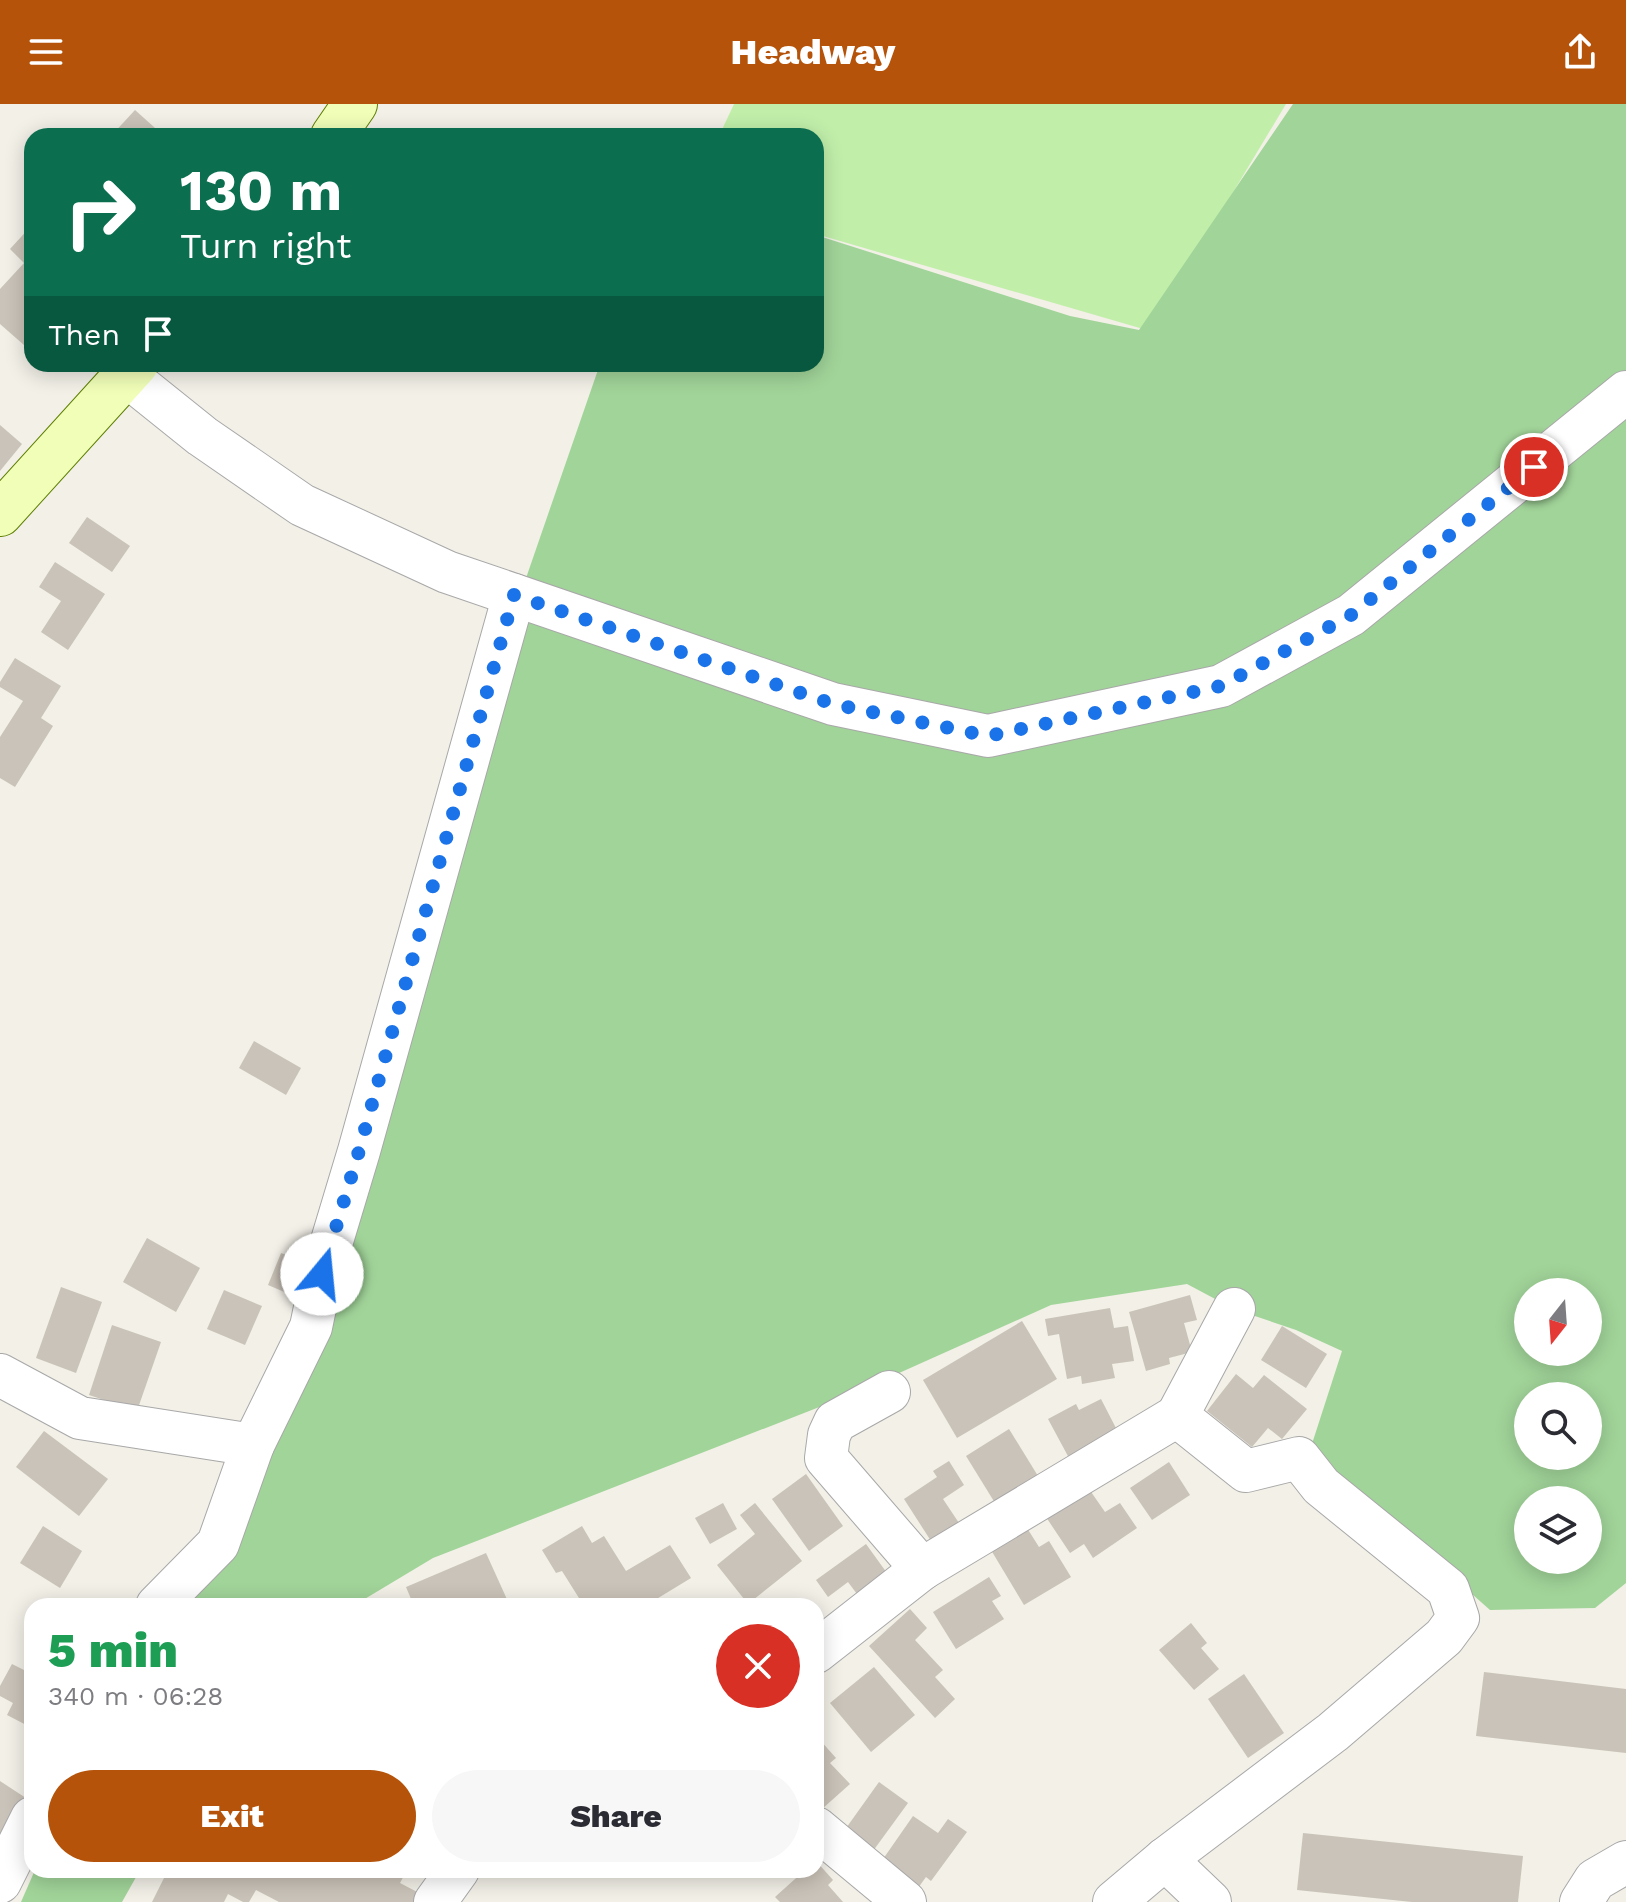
<!DOCTYPE html>
<meta charset="utf-8">
<style>
body{margin:0;font-family:"Work Sans",sans-serif;background:#f7f7f7;color:#2b2b33;height:100vh;display:flex;flex-direction:column;font-size:30px;white-space:nowrap}
*{box-sizing:border-box;margin:0}
p{font-size:26px;color:#7c7c81}
.icon{flex:none;width:44px;height:44px;fill:none;stroke:currentColor;stroke-width:2;stroke-linecap:round;stroke-linejoin:round}
.map{position:relative;flex:1;overflow:hidden}
.details{position:absolute;left:24px;top:1494px;width:800px;height:280px;display:flex;flex-direction:column;background:#fff;border-radius:24px;box-shadow:0 4px 20px #0003}
.details>*{flex:none}
.guide{position:absolute;left:24px;top:24px;width:800px;height:244px;border-radius:24px;box-shadow:0 4px 20px #0003;background:#0b6e4f;color:#fff;overflow:hidden}
.needle{width:52px;rotate:197deg}
.buttons{position:absolute;left:1514px;top:1174px;display:grid;gap:16px}
.buttons a{display:grid;place-items:center;width:88px;height:88px;border-radius:50%;background:#fff;box-shadow:0 4px 20px #0003;font-size:40px}
.pin{position:absolute;display:grid;place-items:center;width:68px;height:68px;color:#fff;margin:-34px;border:4px solid #fff;border-radius:50%;box-shadow:0 2px 8px #0007}
.me{position:absolute;width:88px;margin:-44px;rotate:17deg;stroke-linejoin:round;filter:drop-shadow(0 0 6px #0008)}
.turn{display:flex;align-items:center;gap:28px;height:168px;padding:0 24px;font-size:36px}
.turn .icon{width:104px;height:104px;stroke-width:2.5}
.turn b{display:block;font-size:56px;line-height:68px}
.then{display:flex;align-items:center;height:76px;padding:0 24px;background:#0003;gap:16px;font-size:30px}
.round{display:grid;place-items:center;flex:none;width:84px;height:84px;border-radius:42px;background:#f7f7f7}
.head{display:flex;align-items:center;justify-content:space-between;height:136px;padding:0 24px}
h1{font-size:48px;font-weight:800;line-height:60px;color:#1e9e55}
.cta{display:flex;gap:16px;margin-top:auto;padding:16px 24px}
.cta a{flex:1;height:92px;border-radius:48px;background:#b45309;color:#fff;font-size:32px;font-weight:800;line-height:92px;text-align:center}
.cta a+a{background:#f7f7f7;color:#2b2b33}
header{display:flex;justify-content:space-between;align-items:center;height:104px;padding:0 24px;background:#b45309;color:#fff;font-size:36px;font-weight:800}
.map>svg:first-child{display:block}
.grass{fill:#c1efaa}
.forest{fill:#a1d499;fill-rule:evenodd}
.building{fill:#cac3b9}
.lines{fill:none;stroke-linecap:round;stroke-linejoin:round}
.street-casing{stroke:#a8a8a8;stroke-width:44}
.secondary-casing{stroke:#5e7f00;stroke-width:46}
.street{stroke:#fff;stroke-width:42}
.secondary{stroke:#f0feb8;stroke-width:44}
.route{stroke:#1a73e8;stroke-width:14;stroke-dasharray:0 25.2}
</style>
<header><svg class="icon" aria-label="menu" viewBox="0 0 24 24"><path d="M4 6h16M4 12h16M4 18h16"/></svg>Headway<svg class="icon" aria-label="share" viewBox="0 0 24 24"><path d="M12 15V3M7 8l5-5 5 5M5 13v7h14v-7"/></svg></header>
<div class="map">
<svg width="1626" height="1798" viewBox="0 0 1626 1798">
<rect width="100%" height="100%" fill="#f2f0e7"/>
<polygon class="grass" points="734,0 1286,0 1150,227 816,130 816,32 719,32"/>
<g class="forest">
<path d="M1293 0H1626V1479L1595 1504 1490 1506 1310 1346 1342 1247 1296 1226 1234 1205 1187 1180 1051 1201 850 1291 433 1454 353 1502H174L254 1389 488 584 600 260H816V131L1070 212 1139 226ZM1528 1188H1588V1248H1528ZM1528 1292H1588V1352H1528ZM1528 1396H1588V1456H1528Z"/>
<polygon points="35,1766 140,1766 122,1798 21,1798"/>
</g>
<g class="building">
<polygon points="135,6 164,32 111,32"/>
<polygon points="32,121 32,248 0,220 0,185 24,159 10,145"/>
<polygon points="0,321 22,340 0,367"/>
<polygon points="87,413 130,442 112,468 69,439"/>
<polygon points="55,458 105,490 68,546 41,528 61,497 39,483"/>
<polygon points="15,554 61,582 41,614 53,622 15,683 0,674 0,633 23,597 0,583 0,578"/>
<polygon points="254,937 301,964 286,991 239,964"/>
<polygon points="147,1134 200,1164 176,1208 123,1178"/>
<polygon points="281,1149 302,1157 289,1190 268,1181"/>
<polygon points="61,1183 102,1198 76,1269 36,1254"/>
<polygon points="224,1186 262,1202 245,1241 207,1225"/>
<polygon points="1190,1191 1197,1216 1184,1219 1192,1248 1169,1254 1170,1260 1146,1267 1129,1208"/>
<polygon points="1110,1204 1114,1224 1128,1222 1134,1257 1112,1260 1115,1274 1082,1280 1081,1272 1067,1275 1059,1230 1048,1232 1045,1215"/>
<polygon points="1022,1217 1057,1275 957,1334 923,1276"/>
<polygon points="112,1221 161,1238 137,1307 89,1291"/>
<polygon points="1282,1222 1327,1250 1306,1284 1261,1256"/>
<polygon points="1236,1270 1253,1284 1264,1271 1307,1305 1282,1335 1268,1324 1252,1343 1207,1307"/>
<polygon points="1101,1295 1118,1328 1069,1354 1048,1315 1076,1300 1079,1306"/>
<polygon points="1009,1325 1038,1372 995,1399 966,1352"/>
<polygon points="44,1327 108,1375 79,1412 16,1363"/>
<polygon points="949,1357 964,1381 943,1395 959,1419 931,1437 904,1395 937,1373 933,1367"/>
<polygon points="1169,1358 1190,1391 1152,1416 1130,1384"/>
<polygon points="806,1370 843,1422 809,1447 772,1395"/>
<polygon points="1089,1385 1105,1408 1120,1399 1137,1424 1093,1454 1084,1440 1070,1449 1046,1413"/>
<polygon points="723,1399 737,1425 710,1440 695,1414"/>
<polygon points="755,1399 802,1457 748,1500 717,1461 755,1430 740,1411"/>
<polygon points="43,1422 82,1447 60,1484 20,1459"/>
<polygon points="582,1422 592,1439 604,1432 626,1467 670,1441 691,1474 645,1502 584,1502 562,1467 556,1469 542,1446"/>
<polygon points="1027,1424 1039,1443 1049,1437 1071,1473 1024,1501 991,1446"/>
<polygon points="866,1440 892,1476 863,1498 848,1478 828,1493 816,1476"/>
<polygon points="486,1449 510,1502 414,1502 406,1483"/>
<polygon points="989,1473 1001,1492 992,1497 1004,1515 956,1545 933,1508"/>
<polygon points="910,1505 927,1524 915,1536 943,1566 935,1573 955,1595 935,1614 869,1542"/>
<polygon points="1191,1519 1207,1539 1201,1544 1219,1565 1194,1586 1159,1546"/>
<polygon points="12,1560 32,1570 32,1624 7,1611 13,1599 0,1592 0,1582"/>
<polygon points="874,1563 915,1611 871,1648 830,1599"/>
<polygon points="1484,1568 1626,1585 1626,1649 1476,1632"/>
<polygon points="1244,1570 1284,1629 1248,1654 1208,1595"/>
<polygon points="819,1635 836,1654 830,1659 850,1680 822,1705 816,1698 816,1638"/>
<polygon points="0,1677 32,1698 0,1744"/>
<polygon points="879,1678 908,1699 873,1747 844,1727"/>
<polygon points="913,1712 938,1729 948,1715 967,1728 931,1777 926,1773 918,1784 881,1758"/>
<polygon points="1303,1729 1523,1752 1518,1798 1412,1798 1297,1786"/>
<polygon points="816,1757 833,1776 828,1781 843,1798 780,1798 775,1793 805,1766 816,1766"/>
<polygon points="168,1766 407,1766 400,1779 423,1791 419,1798 279,1798 256,1786 249,1798 243,1798 228,1790 224,1798 152,1798"/>
</g>
<g class="lines">
<g class="street-casing">
<g id="street">
<polyline points="126,271 202,332 302,401 447,468 833,600 988,632 1221,582 1351,511 1626,288"/>
<polyline points="0,1271 80,1314 253,1341 311,1223 322,1170 359,1047 514,491"/>
<polyline points="889,1288 835,1318 829,1331 826,1354 922,1465"/>
<polyline points="157,1502 218,1440 253,1341"/>
<polyline points="816,1548 922,1465 1177,1312"/>
<polyline points="816,1724 905,1798"/>
<polyline points="1165,1755 1210,1798"/>
<polyline points="0,1778 32,1714"/>
<polyline points="435,1798 458,1766"/>
<polyline points="1114,1798 1165,1755 1333,1628 1444,1533 1458,1514 1448,1485 1321,1382 1299,1354 1246,1367 1177,1312 1234,1205"/>
<polyline points="1581,1798 1595,1776 1626,1758"/>
</g>
</g>
<g class="secondary-casing">
<g id="secondary">
<polyline points="333,32 355,0"/>
<polyline points="0,410 136,260"/>
</g>
</g>
<use href="#street" class="street"/>
<use href="#secondary" class="secondary"/>
</g>
<g class="lines">
<polyline class="route" points="322,1170 359,1047 514,491 833,600 988,632 1221,582 1351,511 1534,363"/>
</g>
</svg>
<div class="buttons">
<a><svg class="needle" viewBox="-14 -14 28 28"><path d="M0-13l5 13h-10z" fill="#e53935"/><path d="M0 13l5-13h-10z" fill="#7c7c81"/></svg></a>
<a><svg class="icon" aria-label="search" viewBox="0 0 24 24"><circle cx="10" cy="10" r="6"/><path d="M15 15l6 6"/></svg></a>
<a><svg class="icon" aria-label="layers" viewBox="0 0 24 24"><path d="M12 4l9 5-9 5-9-5zM3 14l9 5 9-5"/></svg></a>
</div>
<div class="pin" style="left:1534px;top:363px;background:#d93025"><svg class="icon" aria-label="arrive" viewBox="0 0 24 24"><path d="M6 21V4h12l-3 4 3 4H6"/></svg></div>
<svg class="me" style="left:322px;top:1170px" viewBox="-20 -20 40 40"><circle r="19" fill="#fff"/><path d="M0-13L10 11 0 6-10 11z" fill="#1a73e8"/></svg>
<div class="guide">
<div class="turn"><svg class="icon" aria-label="right" viewBox="0 0 24 24"><path d="M7 20v-9h11M14 6l5 5-5 5"/></svg><div><b>130 m</b>Turn right</div></div>
<div class="then">Then<svg class="icon" aria-label="arrive" viewBox="0 0 24 24"><path d="M6 21V4h12l-3 4 3 4H6"/></svg></div>
</div>
<section class="details">
<div class="head"><div><h1>5 min</h1><p>340 m · 06:28</p></div><a class="round" style="background:#d93025;color:#fff"><svg class="icon" aria-label="close" viewBox="0 0 24 24"><path d="M6 6l12 12M18 6L6 18"/></svg></a></div>
<div class="cta"><a>Exit</a><a>Share</a></div>
</section>
</div>
